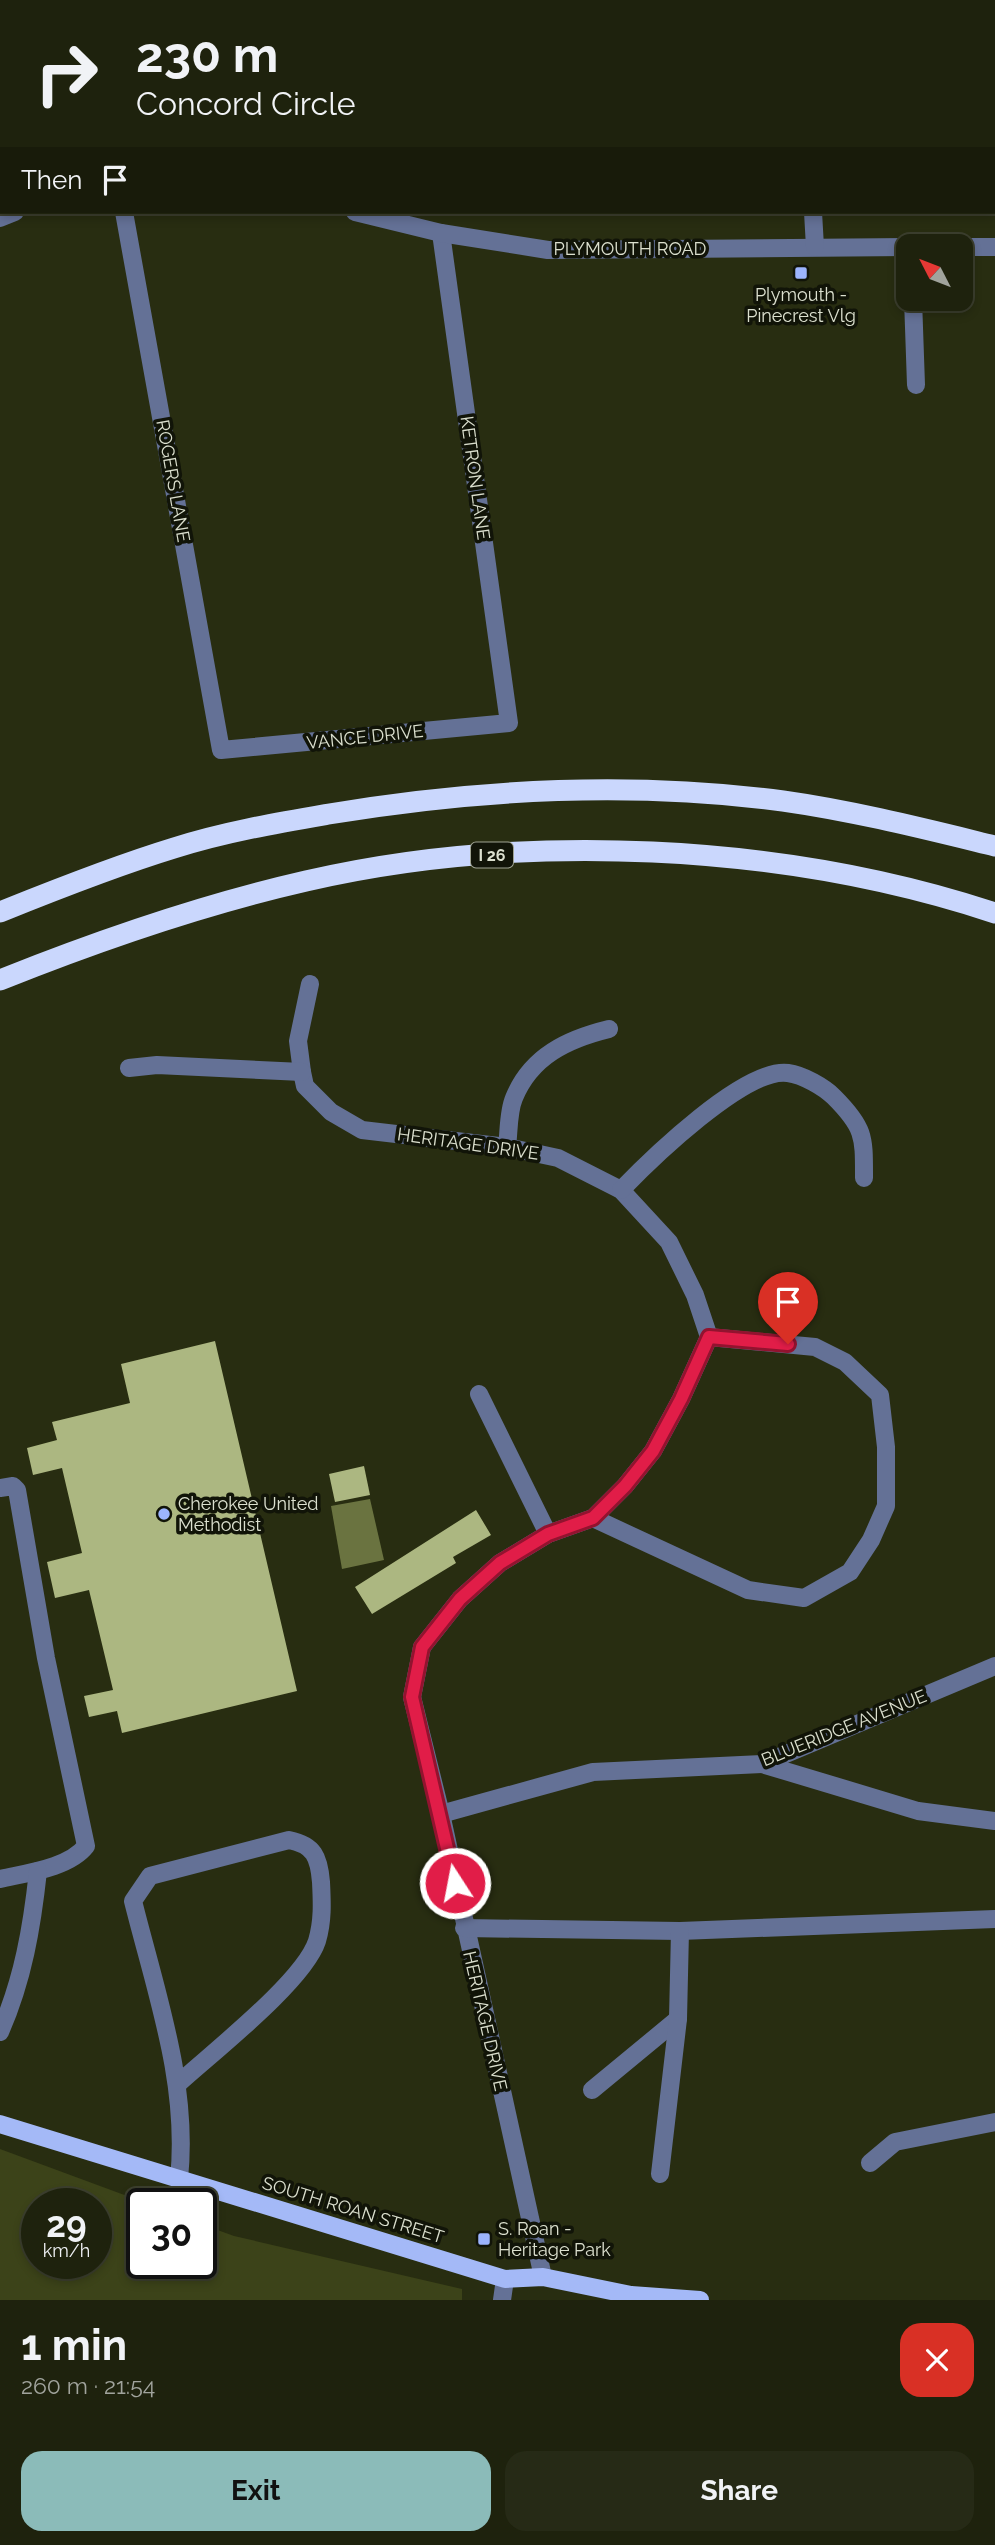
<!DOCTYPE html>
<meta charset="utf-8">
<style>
body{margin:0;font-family:Raleway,sans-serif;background:#262a16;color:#f1f3f6;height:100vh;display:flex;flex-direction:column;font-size:26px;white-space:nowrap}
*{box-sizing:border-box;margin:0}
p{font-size:23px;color:#a1a49d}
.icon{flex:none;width:38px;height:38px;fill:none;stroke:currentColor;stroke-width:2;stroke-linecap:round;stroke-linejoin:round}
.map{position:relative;height:2300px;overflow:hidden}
.sheet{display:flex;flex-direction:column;background:#1e220d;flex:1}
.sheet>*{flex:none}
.banner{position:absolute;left:0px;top:0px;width:996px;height:214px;box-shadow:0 4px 10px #0003,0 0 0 2px #3c3f2e;background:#1e220d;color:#f1f3f6;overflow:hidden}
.needle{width:46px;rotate:312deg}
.buttons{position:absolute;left:896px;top:234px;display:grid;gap:14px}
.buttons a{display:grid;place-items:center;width:77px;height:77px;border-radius:14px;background:#1e220d;box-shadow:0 4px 10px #0003,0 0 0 2px #3c3f2e;font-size:35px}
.speed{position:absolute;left:21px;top:2188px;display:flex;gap:14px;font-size:35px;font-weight:700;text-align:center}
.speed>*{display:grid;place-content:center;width:91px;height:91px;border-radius:50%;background:#1e220d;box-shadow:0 4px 10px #0003,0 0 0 2px #3c3f2e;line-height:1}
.speed small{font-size:18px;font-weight:400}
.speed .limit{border:4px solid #111;border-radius:10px;background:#fff;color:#111}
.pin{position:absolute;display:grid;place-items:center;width:60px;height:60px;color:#fff;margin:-72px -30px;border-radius:50% 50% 50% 0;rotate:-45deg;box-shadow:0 0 7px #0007}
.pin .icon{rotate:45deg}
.me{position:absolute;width:77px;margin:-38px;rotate:349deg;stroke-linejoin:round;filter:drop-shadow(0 0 5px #0008)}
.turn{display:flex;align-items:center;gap:24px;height:147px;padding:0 21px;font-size:32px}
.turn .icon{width:91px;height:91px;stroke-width:2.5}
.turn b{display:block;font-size:49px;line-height:60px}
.then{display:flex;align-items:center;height:66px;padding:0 21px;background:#0003;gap:14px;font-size:26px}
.round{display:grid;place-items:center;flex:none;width:74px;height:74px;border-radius:21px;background:#262a16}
.overview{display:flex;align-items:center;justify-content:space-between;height:119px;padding:0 21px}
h1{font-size:42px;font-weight:700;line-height:52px}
.primary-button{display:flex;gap:14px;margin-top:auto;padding:14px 21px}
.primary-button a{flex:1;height:80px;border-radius:21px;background:#8bbbb9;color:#111;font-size:28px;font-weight:700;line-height:80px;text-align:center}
.primary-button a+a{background:#262a16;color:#f1f3f6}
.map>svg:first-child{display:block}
.green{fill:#3c4319;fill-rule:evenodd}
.water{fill:#6a7340}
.building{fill:#acb781}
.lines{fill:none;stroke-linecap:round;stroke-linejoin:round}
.minor{stroke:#647196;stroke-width:18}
.major{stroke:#a4b9f7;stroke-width:18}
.highway{stroke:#cad7fd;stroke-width:21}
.route-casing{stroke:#92132f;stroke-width:18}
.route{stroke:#e11d48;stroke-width:12}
.poi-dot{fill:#9cb4fd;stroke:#111408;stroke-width:2.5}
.labels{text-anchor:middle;stroke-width:7;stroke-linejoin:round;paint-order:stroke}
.shield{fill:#111408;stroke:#9fa393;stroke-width:2}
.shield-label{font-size:16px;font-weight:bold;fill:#dce0cf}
.street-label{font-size:18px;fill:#dce0cf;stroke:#111408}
.poi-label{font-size:18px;fill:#dce0cf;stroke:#111408;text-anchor:start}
</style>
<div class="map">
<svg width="995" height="2300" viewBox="0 0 995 2300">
<rect width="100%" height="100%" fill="#282d11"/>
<path class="green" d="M0 2149 146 2203H142V2263H201V2224L234 2236 462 2289V2300H0ZM37 2203H96V2263H37Z"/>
<polygon class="water" points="370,1499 384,1560 342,1569 331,1506"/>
<g class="building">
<polygon points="215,1341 297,1691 122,1733 117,1711 89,1717 84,1696 113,1690 89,1590 55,1598 47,1562 82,1553 62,1468 33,1475 27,1448 57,1440 52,1422 130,1403 121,1364"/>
<polygon points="364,1466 370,1495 335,1502 329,1474"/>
<polygon points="476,1510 491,1535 453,1557 456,1563 372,1614 355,1587"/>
</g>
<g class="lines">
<g class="minor">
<polyline points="94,0 94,2"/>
<polyline points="347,0 347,2"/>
<polyline points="819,2 819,0"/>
<polyline points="994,126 995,126"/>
<polyline points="124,212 221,750 509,723 441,233"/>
<polyline points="355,212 441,233 548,250 908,247"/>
<polyline points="813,212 815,247"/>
<polyline points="0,218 15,212"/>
<polyline points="961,247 995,247"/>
<polyline points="913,299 916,385"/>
<polyline points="310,984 298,1041 302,1072 305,1086 331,1112 362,1130 507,1147 558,1158 621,1190 669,1242 695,1295 709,1337 681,1399 653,1451 625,1486 593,1518 548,1534 500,1563 460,1599 422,1647 412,1697 441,1814 543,2277"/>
<polyline points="129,1068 157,1065 302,1072"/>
<path d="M507 1147C509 1132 508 1112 514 1098 531 1056 568 1039 609 1029"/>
<path d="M621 1190C650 1160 745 1067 788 1073 803 1075 824 1087 834 1097 865 1128 864 1137 864 1178"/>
<polyline points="479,1394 548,1534"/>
<path d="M0 1488 13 1486 17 1490 46 1658 86 1846C69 1868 26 1873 0 1879"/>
<polyline points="593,1518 748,1590 804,1598 850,1572 871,1540 886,1506 886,1447 880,1395 845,1362 815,1347 709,1337"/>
<polyline points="762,1764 918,1811 995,1821"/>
<polyline points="441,1814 593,1772 762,1764 995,1666"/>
<polyline points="464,1928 680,1931 995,1919"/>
<path d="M0 2032C23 1980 32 1927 38 1871"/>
<path d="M179 2083C213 2052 304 1981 317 1941 323 1921 322 1902 321 1882 319 1857 314 1845 289 1840L150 1876 133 1901C156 1993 189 2084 179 2179"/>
<polyline points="592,2090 678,2019"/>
<polyline points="870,2163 895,2142 995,2122"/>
<polyline points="660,2174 678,2019 680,1931"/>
<polyline points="502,2300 505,2279"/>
</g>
<polyline class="major" points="0,2124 505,2279 543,2277 631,2295 700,2300"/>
<g class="highway">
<path d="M0 912C57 889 115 866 174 848 224 832 277 823 329 814 479 789 631 781 783 801 854 811 925 829 995 846"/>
<path d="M0 980C100 940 201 905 306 881 523 831 783 843 995 913"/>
</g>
</g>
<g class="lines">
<g class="route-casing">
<polyline id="route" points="455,1883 412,1697 422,1647 460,1599 500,1563 548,1534 593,1518 625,1486 653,1451 681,1399 709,1337 788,1344"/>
</g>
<use href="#route" class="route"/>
</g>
<g class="poi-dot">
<rect x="794" y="266" width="14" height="14" rx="3.5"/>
<circle cx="164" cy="1514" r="7"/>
<rect x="477" y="2232" width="14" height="14" rx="3.5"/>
</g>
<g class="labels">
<rect class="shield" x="471" y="842.5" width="42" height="25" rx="5"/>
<g class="shield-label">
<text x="492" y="861">I 26</text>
</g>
<g class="street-label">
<text x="630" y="255">PLYMOUTH ROAD</text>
<text transform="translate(475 478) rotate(82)" y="6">KETRON LANE</text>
<text transform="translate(173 481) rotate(80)" y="6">ROGERS LANE</text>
<text transform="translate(365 737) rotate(-6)" y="6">VANCE DRIVE</text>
<text transform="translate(468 1144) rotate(8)" y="6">HERITAGE DRIVE</text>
<text transform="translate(844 1728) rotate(-22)" y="6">BLUERIDGE AVENUE</text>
<text transform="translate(485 2021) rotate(77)" y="6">HERITAGE DRIVE</text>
<text transform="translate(353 2210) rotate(17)" y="6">SOUTH ROAN STREET</text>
</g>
<g class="poi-label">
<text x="801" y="301" text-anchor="middle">Plymouth -<tspan x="801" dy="21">Pinecrest Vlg</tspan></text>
<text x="178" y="1510">Cherokee United<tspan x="178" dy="21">Methodist</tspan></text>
<text x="498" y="2235">S. Roan -<tspan x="498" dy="21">Heritage Park</tspan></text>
</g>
</g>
</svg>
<div class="buttons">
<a><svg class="needle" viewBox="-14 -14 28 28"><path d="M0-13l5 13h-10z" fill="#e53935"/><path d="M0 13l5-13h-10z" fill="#a1a49d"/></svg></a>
</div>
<div class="speed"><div>29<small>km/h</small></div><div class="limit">30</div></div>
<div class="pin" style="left:788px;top:1344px;background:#d93025"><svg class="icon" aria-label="arrive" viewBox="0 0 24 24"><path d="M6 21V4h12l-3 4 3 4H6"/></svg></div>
<svg class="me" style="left:455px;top:1883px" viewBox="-20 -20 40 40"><circle r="17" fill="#e11d48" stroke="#fff" stroke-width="3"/><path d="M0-11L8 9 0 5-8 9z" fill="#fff"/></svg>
<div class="banner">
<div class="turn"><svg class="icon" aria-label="right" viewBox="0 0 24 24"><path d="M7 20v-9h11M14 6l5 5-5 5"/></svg><div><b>230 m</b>Concord Circle</div></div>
<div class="then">Then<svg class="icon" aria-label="arrive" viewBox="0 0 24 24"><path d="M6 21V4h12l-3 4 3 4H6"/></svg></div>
</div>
</div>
<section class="sheet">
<div class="overview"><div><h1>1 min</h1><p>260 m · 21:54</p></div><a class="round" style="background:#d93025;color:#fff"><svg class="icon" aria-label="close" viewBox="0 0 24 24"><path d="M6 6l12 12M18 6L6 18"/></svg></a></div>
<div class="primary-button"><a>Exit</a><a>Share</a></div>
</section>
